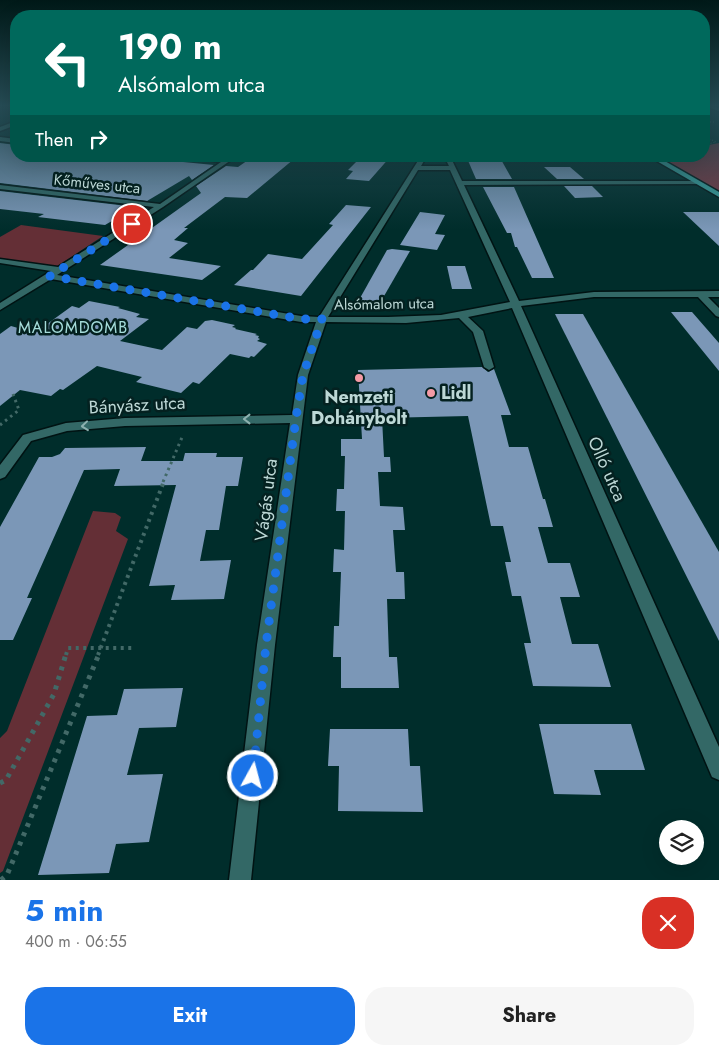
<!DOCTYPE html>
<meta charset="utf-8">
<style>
body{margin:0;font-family:Jost,sans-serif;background:#f6f6f6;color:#222;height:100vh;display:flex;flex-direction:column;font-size:19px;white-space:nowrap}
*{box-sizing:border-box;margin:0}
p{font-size:16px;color:#767676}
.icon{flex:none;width:28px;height:28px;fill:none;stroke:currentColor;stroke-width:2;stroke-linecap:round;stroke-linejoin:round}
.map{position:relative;height:880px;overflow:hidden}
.side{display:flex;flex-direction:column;background:#fff;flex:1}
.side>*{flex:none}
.guide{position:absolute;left:10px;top:10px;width:700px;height:152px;border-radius:20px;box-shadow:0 5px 20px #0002;background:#00695c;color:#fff;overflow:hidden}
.tools{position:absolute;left:659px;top:820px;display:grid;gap:10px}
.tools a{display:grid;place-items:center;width:45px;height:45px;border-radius:50%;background:#fff;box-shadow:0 5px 20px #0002;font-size:25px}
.pin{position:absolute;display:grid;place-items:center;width:42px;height:42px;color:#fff;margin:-21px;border:2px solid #fff;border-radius:50%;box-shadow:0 1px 5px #0007}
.me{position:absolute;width:55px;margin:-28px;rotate:7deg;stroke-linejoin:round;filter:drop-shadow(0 0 4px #0008)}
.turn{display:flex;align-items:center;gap:18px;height:105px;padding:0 25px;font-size:22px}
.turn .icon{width:65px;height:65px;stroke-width:2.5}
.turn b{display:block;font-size:35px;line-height:42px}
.then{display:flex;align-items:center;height:48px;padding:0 25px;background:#0003;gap:10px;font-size:19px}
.round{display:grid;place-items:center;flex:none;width:52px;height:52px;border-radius:20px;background:#f6f6f6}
.headline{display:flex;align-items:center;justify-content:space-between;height:85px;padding:0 25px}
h1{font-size:30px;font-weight:700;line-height:38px;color:#1a73e8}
.primary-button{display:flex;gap:10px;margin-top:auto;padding:10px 25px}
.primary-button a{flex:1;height:58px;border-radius:20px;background:#1a73e8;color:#fff;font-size:20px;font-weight:700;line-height:58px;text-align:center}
.primary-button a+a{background:#f6f6f6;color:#222}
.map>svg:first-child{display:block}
.green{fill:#642f36}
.forest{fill:#7e3742}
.building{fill:#7b97b7}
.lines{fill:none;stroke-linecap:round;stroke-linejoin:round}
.minor-casing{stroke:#001313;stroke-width:3}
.major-casing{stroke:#001313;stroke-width:3}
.path-far3{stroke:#426967;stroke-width:1;stroke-dasharray:1 2;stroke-linecap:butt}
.path-far2{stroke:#426967;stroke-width:3;stroke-dasharray:2.5 4;stroke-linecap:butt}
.path-far1{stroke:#426967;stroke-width:4;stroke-dasharray:3 4.5;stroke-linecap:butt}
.path{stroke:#426967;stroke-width:5;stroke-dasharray:4 6;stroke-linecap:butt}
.minor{fill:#336866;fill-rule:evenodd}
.major{fill:#3ba19e;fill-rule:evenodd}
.oneway{stroke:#8db1af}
.route{stroke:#1a73e8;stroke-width:9;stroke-dasharray:0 16.2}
.poi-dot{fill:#f49aa5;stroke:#042120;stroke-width:2}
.labels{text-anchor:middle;stroke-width:5;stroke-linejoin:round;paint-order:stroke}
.far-street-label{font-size:15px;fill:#bdd8d6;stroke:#042120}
.far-neighbourhood-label{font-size:16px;letter-spacing:1px;fill:#a5dcda;stroke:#042120}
.poi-label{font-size:18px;font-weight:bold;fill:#bdd8d6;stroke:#042120;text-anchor:start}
.street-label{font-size:18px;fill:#bdd8d6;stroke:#042120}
</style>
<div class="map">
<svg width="719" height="880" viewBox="0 0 719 880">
<rect width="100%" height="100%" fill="#002d2b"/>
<g class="green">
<polygon points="21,225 103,236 56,267 0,259 0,237"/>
<polygon points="93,511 115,513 121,517 116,531 128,539 3,871 0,873 0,738 7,731"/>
</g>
<polygon class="forest" points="719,143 719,194 655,156 704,156 704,146"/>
<g class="building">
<polygon points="0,143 16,145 16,156 121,156 214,165 192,180 189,176 147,201 0,183"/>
<polygon points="254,156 294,159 247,198 225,197 184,228 188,228 174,240 188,243 169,258 221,266 202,280 100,265 201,193 196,186 226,166 238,167"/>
<polygon points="362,156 391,156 369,181 346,179 353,171 348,170"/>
<polygon points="466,156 499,156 512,179 476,179"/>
<polygon points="544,167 570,167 584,179 557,179"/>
<polygon points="564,186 592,186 603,197 575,198"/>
<polygon points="483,187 514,187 554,278 532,278 517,247 515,247 511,233 507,233"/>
<polygon points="0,191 136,207 105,225 38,217 44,214 0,209"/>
<polygon points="346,205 371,207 301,296 234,285 251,270 253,270 268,254 302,259 333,225 329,224"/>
<polygon points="420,212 445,215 435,234 445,235 437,250 400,245"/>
<polygon points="683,212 719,212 719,246"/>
<polygon points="392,249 410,251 376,310 355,307 387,250"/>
<polygon points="447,266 465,266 472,289 452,289"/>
<polygon points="89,301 120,307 118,308 140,314 136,317 149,319 120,341 162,350 187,327 197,329 205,321 212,320 235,325 232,327 236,328 235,329 257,334 255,335 259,336 258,338 260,339 257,341 267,344 254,357 251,356 249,358 230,354 199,384 193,382 181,393 136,382 142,377 97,366 63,390 60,389 51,396 20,390 0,406 0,334 11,326 18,328 28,324 43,327 72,306 79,308"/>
<polygon points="671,312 692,312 719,343 719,371"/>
<polygon points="555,314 583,314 719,552 719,641"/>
<polygon points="482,367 488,372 494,369 511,415 501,415 509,447 528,447 543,499 545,499 553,527 538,527 548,563 570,563 580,597 560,597 572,644 598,644 611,687 533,686 524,643 531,643 521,596 512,596 505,562 511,562 503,526 491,526 468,416 382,418 384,457 390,457 391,472 378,472 380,506 403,507 405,530 393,530 396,572 404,572 405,599 387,599 389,657 397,657 399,688 341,688 341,657 333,657 334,626 339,626 341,572 333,572 334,549 344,550 345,511 336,511 337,489 344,489 345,456 341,456 341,439 362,439 358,370"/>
<polygon points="146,447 141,461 183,461 185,453 217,453 216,457 243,457 238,486 226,486 219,530 206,530 200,561 231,560 224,599 171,600 175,585 149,586 176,485 114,486 120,469 84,470 27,598 32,598 13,640 0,640 0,527 39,457 52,457 60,454 65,448"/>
<polygon points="183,688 176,727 139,728 127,775 163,774 149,842 116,844 109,873 38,875 87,716 117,715 124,689"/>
<polygon points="539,724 631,724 645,770 594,770 601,795 554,794"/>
<polygon points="330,729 408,729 410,766 420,766 423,812 338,811 339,766 328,766"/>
</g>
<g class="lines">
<g class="minor-casing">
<g id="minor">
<polygon points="708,106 719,108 719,111 708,107"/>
<polygon points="16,121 16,125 0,131 0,127"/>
<polygon points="0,137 16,139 16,143 0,141"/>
<path d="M175 156 226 159 230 156H237L163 207 57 275 301 316 319 317 421 156H427L421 166H449L444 156H450L462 181H699V183L697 184 464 185 519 301 594 292 719 291V297H708L719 308V317L716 316 698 297H594L521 306 719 747V780L712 777 512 308 468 317 483 331 494 367 489 370 484 367 473 332 459 318 406 323 326 322 308 375 275 645 251 880H229L257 645 290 423 125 426 67 431 31 441 5 477 0 479V465L23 435 66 423 125 418 292 415 298 375 316 322H301L51 279 0 310V303L51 271 0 263V259L58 267 154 207 0 189V185L160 204 221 162ZM418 170H450L510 302 441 315 388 317H328Z"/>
</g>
</g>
<g class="major-casing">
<polygon id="major" points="648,156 656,156 719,192 719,197"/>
</g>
<g class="path-far3">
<polyline points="704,122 716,122"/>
<polyline points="704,136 716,142 704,145"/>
</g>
<g class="path-far2">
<polyline points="0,425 19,410 13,394"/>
<polyline points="163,482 183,435"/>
</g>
<g class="path-far1">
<polyline points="66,655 68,648 135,648"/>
<polyline points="98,655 164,481"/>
</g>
<g class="path">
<polyline points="0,783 6,780 54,694 66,654"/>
<polyline points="1,880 7,875 99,654"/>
</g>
<use href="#minor" class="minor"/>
<use href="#major" class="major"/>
</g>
<defs><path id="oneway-chevron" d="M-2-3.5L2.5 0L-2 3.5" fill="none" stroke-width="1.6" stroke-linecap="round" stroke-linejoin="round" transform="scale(1.25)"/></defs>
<g class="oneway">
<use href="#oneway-chevron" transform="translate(247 419) rotate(180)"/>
<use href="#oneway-chevron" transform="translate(85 426) rotate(174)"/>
</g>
<linearGradient id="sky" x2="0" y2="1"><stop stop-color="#001918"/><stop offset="0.46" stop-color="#264c55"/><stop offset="1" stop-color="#264c55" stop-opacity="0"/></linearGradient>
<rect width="719" height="230" fill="url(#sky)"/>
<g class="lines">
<polyline class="route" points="132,224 50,276 301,319 322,319 303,375 296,418 266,645 253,776"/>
</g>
<g class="poi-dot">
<circle cx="359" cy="378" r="5"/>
<circle cx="431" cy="393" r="5"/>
</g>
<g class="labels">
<g class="far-street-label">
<text transform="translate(97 184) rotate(6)" y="5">Kőműves utca</text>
<text transform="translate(384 304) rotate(-1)" y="5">Alsómalom utca</text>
</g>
<g class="far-neighbourhood-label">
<text x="73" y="333">MALOMDOMB</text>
</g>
<g class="poi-label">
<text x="441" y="399">Lidl</text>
<text x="359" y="403" text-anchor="middle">Nemzeti<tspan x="359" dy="21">Dohánybolt</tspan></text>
</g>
<g class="street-label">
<text transform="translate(137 405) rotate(-3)" y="6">Bányász utca</text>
<text transform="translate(607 469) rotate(66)" y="6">Olló utca</text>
<text transform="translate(266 500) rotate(-83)" y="6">Vágás utca</text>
</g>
</g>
</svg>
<div class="tools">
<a><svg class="icon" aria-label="layers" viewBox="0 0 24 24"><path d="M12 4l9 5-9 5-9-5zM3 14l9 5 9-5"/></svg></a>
</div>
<div class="pin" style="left:132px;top:224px;background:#d93025"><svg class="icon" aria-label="arrive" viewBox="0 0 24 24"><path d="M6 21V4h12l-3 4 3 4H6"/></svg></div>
<svg class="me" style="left:253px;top:776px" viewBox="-20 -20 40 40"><circle r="17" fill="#1a73e8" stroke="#fff" stroke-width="3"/><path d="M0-11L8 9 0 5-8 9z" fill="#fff"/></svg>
<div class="guide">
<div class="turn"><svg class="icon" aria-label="left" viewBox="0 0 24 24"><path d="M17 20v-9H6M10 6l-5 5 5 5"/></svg><div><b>190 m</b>Alsómalom utca</div></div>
<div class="then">Then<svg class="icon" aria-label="right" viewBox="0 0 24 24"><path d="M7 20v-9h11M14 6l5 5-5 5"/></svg></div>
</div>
</div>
<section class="side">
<div class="headline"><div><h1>5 min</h1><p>400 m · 06:55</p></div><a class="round" style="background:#d93025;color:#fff"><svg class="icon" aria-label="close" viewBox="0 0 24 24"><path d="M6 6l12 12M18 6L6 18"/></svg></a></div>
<div class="primary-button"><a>Exit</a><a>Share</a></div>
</section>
